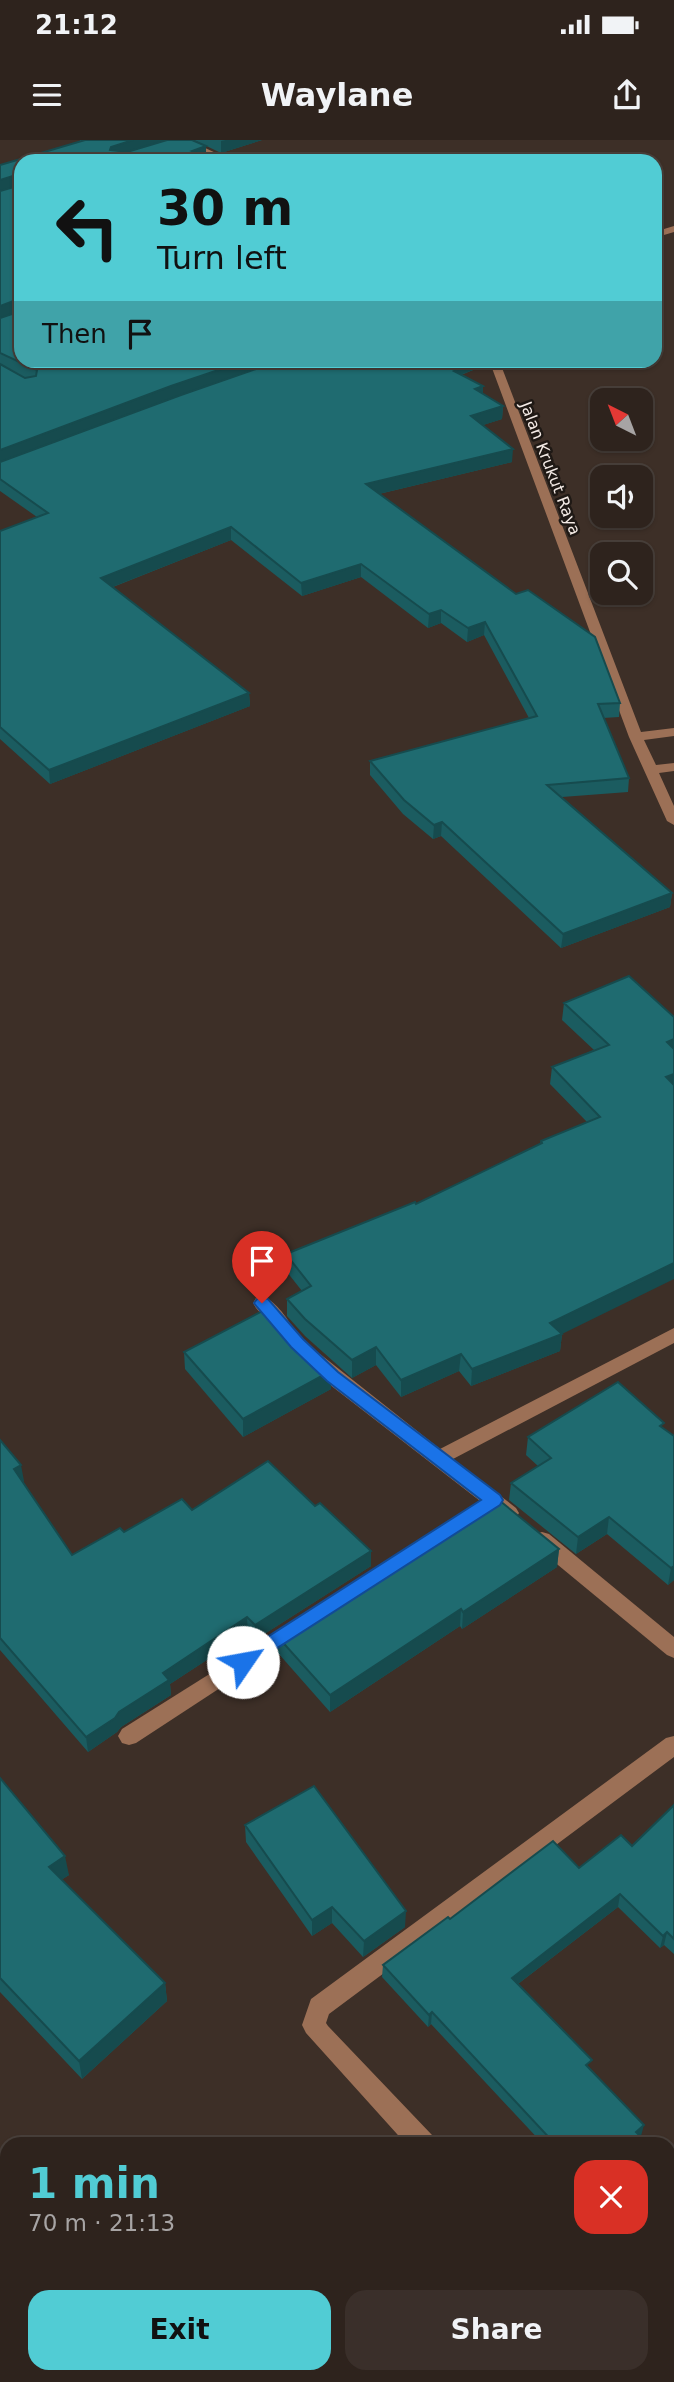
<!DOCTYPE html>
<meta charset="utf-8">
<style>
body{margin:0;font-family:"DejaVu Sans",sans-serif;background:#3a2f2a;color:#f1f3f6;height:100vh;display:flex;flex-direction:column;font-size:26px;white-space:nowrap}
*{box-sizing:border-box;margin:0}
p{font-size:23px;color:#a7a4a4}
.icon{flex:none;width:38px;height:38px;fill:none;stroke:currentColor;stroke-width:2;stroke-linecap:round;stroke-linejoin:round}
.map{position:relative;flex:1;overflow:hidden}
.details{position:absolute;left:0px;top:1997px;width:676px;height:247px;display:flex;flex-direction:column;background:#2e231d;border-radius:21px 21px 0 0;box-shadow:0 2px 5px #0004,0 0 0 2px #49403b}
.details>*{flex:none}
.top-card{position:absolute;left:14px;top:14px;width:648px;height:214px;border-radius:21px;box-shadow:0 2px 5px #0004,0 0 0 2px #49403b;background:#51ccd4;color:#111;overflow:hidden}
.needle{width:46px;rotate:318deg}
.tools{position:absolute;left:590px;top:248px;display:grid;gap:14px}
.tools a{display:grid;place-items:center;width:63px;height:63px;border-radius:14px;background:#2e231d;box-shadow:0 2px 5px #0004,0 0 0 2px #49403b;font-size:35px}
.pin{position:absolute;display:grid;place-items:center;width:60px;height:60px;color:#fff;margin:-72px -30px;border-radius:50% 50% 50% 0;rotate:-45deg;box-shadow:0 0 7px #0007}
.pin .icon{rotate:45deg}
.me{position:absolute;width:77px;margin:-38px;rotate:57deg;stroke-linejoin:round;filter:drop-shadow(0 0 5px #0008)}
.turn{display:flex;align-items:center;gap:24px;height:147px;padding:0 28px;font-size:32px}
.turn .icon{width:91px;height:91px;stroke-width:2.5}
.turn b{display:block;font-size:49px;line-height:60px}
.then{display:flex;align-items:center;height:66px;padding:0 28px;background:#0003;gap:14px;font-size:26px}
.round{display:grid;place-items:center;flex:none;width:74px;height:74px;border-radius:21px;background:#3a2f2a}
.headline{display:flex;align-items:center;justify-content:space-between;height:119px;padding:0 28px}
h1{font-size:42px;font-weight:700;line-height:52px;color:#51ccd4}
.cta{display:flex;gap:14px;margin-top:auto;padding:14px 28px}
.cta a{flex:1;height:80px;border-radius:21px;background:#51ccd4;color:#111;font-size:28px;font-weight:700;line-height:80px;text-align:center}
.cta a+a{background:#3a2f2a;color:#f1f3f6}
.status{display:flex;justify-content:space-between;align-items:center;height:49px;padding:0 35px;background:#2e231d;direction:ltr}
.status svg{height:19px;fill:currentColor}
header{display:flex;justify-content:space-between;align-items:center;height:91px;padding:0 28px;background:#2e231d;font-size:32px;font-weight:700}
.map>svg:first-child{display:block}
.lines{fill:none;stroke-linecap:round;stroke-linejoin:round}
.minor{fill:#9c7056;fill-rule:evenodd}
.wall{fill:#1b5c60}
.shaded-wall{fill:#164b4e}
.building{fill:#1f6b70;stroke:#164b4e;stroke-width:2}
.route{fill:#1a73e8;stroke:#114b97;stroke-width:2}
.labels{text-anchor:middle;stroke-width:5;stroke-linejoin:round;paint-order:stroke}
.far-street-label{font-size:16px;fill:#f4ebe6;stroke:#1f1915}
</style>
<div class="status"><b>21:12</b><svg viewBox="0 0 49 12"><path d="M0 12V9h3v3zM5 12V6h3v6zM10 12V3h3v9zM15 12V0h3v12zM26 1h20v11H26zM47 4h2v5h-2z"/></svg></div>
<header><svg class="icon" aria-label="menu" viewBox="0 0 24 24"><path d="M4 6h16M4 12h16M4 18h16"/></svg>Waylane<svg class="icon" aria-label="share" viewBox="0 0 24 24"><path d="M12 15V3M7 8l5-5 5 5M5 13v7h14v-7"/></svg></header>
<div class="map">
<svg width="674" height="2242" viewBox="0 0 674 2242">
<rect width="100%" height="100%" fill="#3d2f27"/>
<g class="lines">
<g class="minor">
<polygon points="177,0 188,0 233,21 221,21"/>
<polygon points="674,86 674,92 654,98 654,92"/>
<polygon points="489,220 499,220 641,592 674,588 674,596 644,600 656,625 674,623 674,631 659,633 674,666 674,685 667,681 629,597"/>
<path d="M262 1156C274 1160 286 1176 292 1187L289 1192H277L256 1168 253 1163 256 1158Z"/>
<polygon points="674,1188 674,1203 453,1319 516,1368 519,1373 516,1378 509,1381 502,1378 325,1241 305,1219 308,1214 320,1214 440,1309"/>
<polygon points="542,1392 549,1394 674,1497 674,1518 667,1515 535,1406 532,1400 535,1394"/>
<polygon points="297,1479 304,1481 307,1487 304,1493 136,1603 129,1605 122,1603 118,1596 122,1589"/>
<polygon points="674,1596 674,1617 329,1874 326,1883 328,1886 432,1995 435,2004 406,2004 306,1893 302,1885 311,1859 666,1598"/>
<rect x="610" y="2236" width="26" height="6"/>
</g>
</g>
<g class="wall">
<polygon points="80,0 192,0 21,21 21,220 488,224 461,235 483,254 503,266 502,279 483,285 512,322 379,354 620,563 619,577 603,578 629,638 628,652 562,657 672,753 670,767 561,808 441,696 433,699 403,674 370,635 370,621 529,578 484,495 467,502 441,483 428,488 361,437 302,456 231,400 113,447 249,553 250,566 50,644 0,599 0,391 37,377 0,351 0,25 80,2"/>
<polygon points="194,0 262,0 221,13"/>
<polygon points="629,836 562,1194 560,1211 471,1246 459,1231 401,1257 376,1225 352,1238 305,1196 287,1176 287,1159 302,1151 287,1132 286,1114 416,1064 540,1004 541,1001 587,982 550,944 552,927 594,910 562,880 564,863"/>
<polygon points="184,1212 331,1231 331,1249 243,1297 185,1229"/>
<polygon points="663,1288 674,1440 668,1445 607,1394 576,1414 509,1360 511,1343 538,1326 526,1315 528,1297"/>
<polygon points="0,1300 24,1341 22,1342 72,1415 124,1392 192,1370 315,1366 371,1411 371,1426 255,1500 248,1493 170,1544 171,1555 121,1587 117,1592 88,1612 0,1510"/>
<polygon points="559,1409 557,1427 462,1489 460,1486 330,1572 278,1513 277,1496"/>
<polygon points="0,1638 69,1735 61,1740 165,1843 167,1861 82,1939 0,1852"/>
<polygon points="674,1665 674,1814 664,1805 660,1808 618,1767 518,1844 590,1929 641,1996 648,2004 543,2004 431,1884 428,1887 382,1837 383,1825 450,1779 579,1728 632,1706"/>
<polygon points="245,1685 405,1787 363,1817 332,1783 312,1796 246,1702"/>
<polygon points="668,2025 674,2031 674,2161 668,2156"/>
</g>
<g class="shaded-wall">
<polygon points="133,0 168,0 112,19 110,10 111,7"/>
<polygon points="226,0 262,0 221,13 221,1"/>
<polygon points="206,6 206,18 192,11"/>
<polygon points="19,34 20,45 0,52 0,40"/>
<polygon points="19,159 20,172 0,178 0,166"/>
<polygon points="248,220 285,220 0,323 0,310 171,246"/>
<polygon points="466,220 488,220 488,224 460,235 454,243 454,225"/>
<polygon points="483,246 483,259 475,249"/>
<polygon points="503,266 502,279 471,289 471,276"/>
<polygon points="513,309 512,322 366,357 366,344"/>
<polygon points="231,387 231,400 102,451 101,438"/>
<polygon points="361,424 361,437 302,456 301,443"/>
<polygon points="441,470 441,483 428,488 429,474"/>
<polygon points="485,482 484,495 467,502 468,488"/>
<polygon points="249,553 250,566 50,644 49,630"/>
<polygon points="442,682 441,696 433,699 434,685"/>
<polygon points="672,753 670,767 561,808 563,794"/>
<polygon points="674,899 674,915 667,902"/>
<polygon points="674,934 674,951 666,937"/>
<polygon points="674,1123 674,1139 562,1194 560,1211 471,1246 472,1229 550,1183"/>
<polygon points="376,1207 376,1225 352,1238 352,1220"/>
<polygon points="461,1214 459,1231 401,1257 401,1240"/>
<polygon points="331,1231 331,1249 243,1297 243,1279"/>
<polygon points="21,1325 24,1341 16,1345 14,1329"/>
<polygon points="609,1377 607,1394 576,1414 578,1397"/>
<polygon points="559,1409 557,1427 462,1489 463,1472"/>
<polygon points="371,1411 371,1426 255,1500 255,1485"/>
<polygon points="674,1426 674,1440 668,1445 671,1428"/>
<polygon points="461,1469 460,1486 330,1572 330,1555"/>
<polygon points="247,1477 248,1493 170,1544 171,1555 121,1587 117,1592 88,1612 86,1597 119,1572 163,1533"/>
<polygon points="65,1716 69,1735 52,1746 49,1727"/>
<polygon points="620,1754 618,1767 510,1850 512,1838"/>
<polygon points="332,1767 332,1783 312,1796 312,1780"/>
<polygon points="406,1771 405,1787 363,1817 364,1801"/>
<polygon points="667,1792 664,1805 660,1808 663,1796"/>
<polygon points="165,1843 167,1861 82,1939 79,1921"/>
<polygon points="432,1872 431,1884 428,1887 429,1875"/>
<polygon points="644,1985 641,1996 636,1992"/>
</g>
<g class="building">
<polygon points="85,0 133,0 111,7 110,10 127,12 167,0 192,0 206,6 192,11 215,21 21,21 21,35 19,34 0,40 0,25"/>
<polygon points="21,43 21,161 19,159 0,166 0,51 21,45"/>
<polygon points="21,171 21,220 248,220 171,246 0,310 0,224 25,238 36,236 37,230 0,213 0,178"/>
<polygon points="282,220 466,220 454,225 461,228 454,231 483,246 475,249 503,266 471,276 513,309 366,344 516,454 528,450 595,497 620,563 598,564 629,638 547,645 672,753 563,794 442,682 434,685 404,660 370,621 537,576 485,482 468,488 441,470 429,474 361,424 301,443 231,387 101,438 249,553 49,630 0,587 0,391 48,373 0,339 0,322 181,255"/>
<polygon points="629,836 674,877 674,899 667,902 674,909 674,934 666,937 674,945 674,1123 550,1183 562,1194 472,1229 461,1214 401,1240 376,1207 352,1220 305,1179 287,1159 311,1146 286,1114 415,1062 416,1064 542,1003 541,1001 600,977 552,927 609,905 564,863"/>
<polygon points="268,1168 331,1231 243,1279 184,1212"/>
<polygon points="618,1242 664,1283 660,1286 674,1296 674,1426 671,1428 609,1377 578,1397 511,1343 551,1318 528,1297"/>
<polygon points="0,1300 21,1325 14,1329 72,1415 120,1388 124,1392 182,1359 192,1370 268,1321 315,1366 320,1363 371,1411 255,1485 247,1477 163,1533 169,1540 119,1572 115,1578 86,1597 0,1498"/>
<polygon points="494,1356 559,1409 463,1472 461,1469 330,1555 277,1496"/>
<polygon points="0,1638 65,1716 49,1727 165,1843 79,1921 0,1838"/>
<polygon points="314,1646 406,1771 364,1801 332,1767 312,1780 245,1685"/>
<polygon points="674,1665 674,1799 667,1792 663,1796 620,1754 512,1838 592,1920 586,1925 644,1985 636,1992 648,2004 555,2004 432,1872 429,1875 383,1825 448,1777 450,1779 553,1701 579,1728 621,1695 632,1706"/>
<polygon points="668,2025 674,2031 674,2148 668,2142"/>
</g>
<polygon class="route" points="262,1157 268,1159 303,1199 338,1232 500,1355 503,1360 500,1365 243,1530 236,1528 234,1522 236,1517 481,1360 327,1241 291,1207 257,1167 254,1163 257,1159"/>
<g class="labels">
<g class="far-street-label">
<text transform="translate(551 328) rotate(69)" y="6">Jalan Krukut Raya</text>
</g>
</g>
</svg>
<div class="tools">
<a><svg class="needle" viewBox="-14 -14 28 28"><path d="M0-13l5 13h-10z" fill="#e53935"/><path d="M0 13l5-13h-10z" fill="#a7a4a4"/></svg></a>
<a><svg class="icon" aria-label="sound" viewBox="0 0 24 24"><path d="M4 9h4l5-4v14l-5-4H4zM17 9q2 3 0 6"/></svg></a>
<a><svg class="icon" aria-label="search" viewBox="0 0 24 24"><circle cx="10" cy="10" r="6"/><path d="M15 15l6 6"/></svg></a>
</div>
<div class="pin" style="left:262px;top:1163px;background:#d93025"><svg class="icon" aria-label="arrive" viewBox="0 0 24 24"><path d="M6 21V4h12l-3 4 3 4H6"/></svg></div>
<svg class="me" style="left:243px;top:1522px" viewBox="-20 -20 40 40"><circle r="19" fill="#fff"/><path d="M0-13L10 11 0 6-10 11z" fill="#1a73e8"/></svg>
<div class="top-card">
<div class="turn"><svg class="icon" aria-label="left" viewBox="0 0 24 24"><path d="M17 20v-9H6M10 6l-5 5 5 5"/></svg><div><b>30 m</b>Turn left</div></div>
<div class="then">Then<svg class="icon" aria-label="arrive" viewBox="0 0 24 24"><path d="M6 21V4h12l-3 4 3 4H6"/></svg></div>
</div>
<section class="details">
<div class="headline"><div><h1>1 min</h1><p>70 m · 21:13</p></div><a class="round" style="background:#d93025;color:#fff"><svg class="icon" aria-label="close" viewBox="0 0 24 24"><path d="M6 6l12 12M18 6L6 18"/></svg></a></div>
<div class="cta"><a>Exit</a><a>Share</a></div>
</section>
</div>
